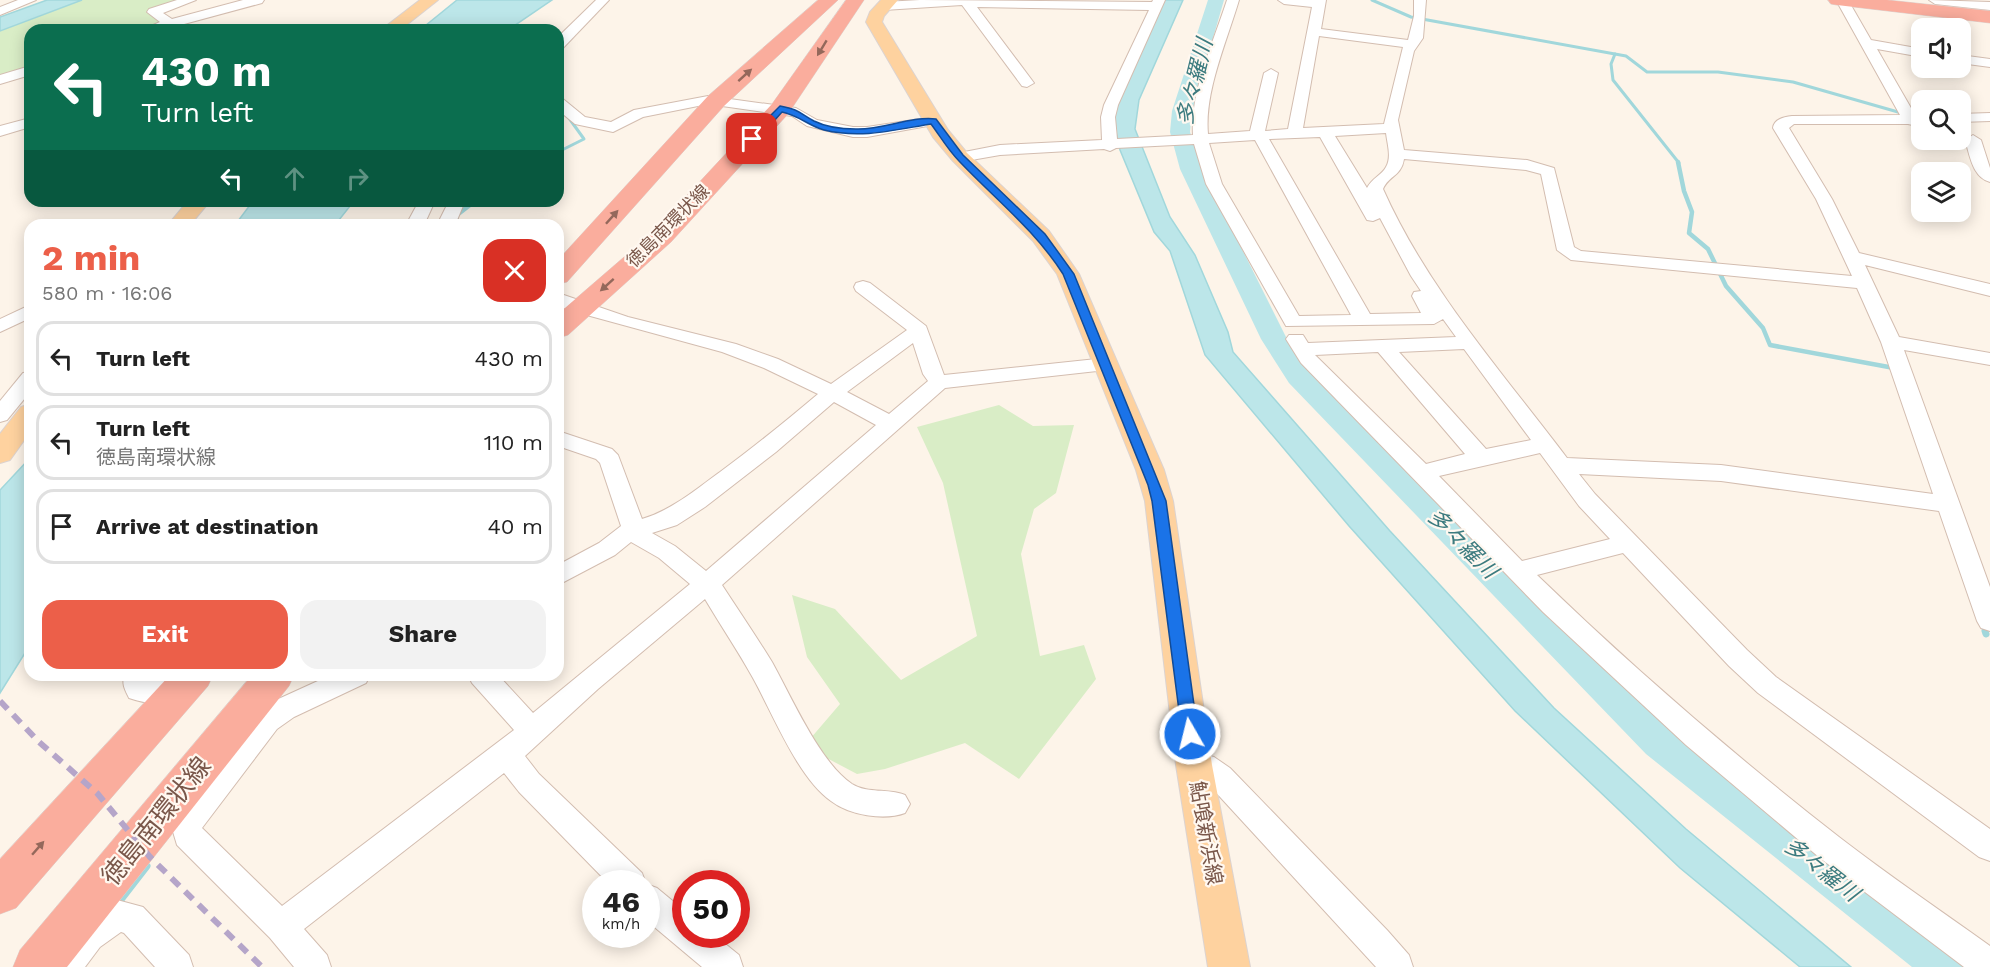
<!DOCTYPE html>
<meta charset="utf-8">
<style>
body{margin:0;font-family:"Work Sans","Noto Sans JP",sans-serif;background:#f2f2f2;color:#222;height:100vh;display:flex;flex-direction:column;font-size:22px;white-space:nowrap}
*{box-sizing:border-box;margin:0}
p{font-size:20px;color:#767676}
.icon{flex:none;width:33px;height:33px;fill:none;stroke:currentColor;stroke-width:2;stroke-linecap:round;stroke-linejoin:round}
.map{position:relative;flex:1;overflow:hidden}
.panel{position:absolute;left:24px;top:219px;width:540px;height:462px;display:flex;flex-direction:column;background:#fff;border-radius:18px;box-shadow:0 3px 15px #0003}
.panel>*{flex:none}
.top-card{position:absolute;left:24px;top:24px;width:540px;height:183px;border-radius:18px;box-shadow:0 3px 15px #0003;background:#0b6e4f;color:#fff;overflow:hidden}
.buttons{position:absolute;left:1911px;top:18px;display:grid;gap:12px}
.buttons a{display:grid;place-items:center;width:60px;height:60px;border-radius:12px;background:#fff;box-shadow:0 3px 15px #0003;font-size:30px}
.speed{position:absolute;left:582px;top:870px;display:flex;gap:12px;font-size:30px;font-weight:700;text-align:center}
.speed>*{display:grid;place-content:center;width:78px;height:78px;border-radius:50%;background:#fff;box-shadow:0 3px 15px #0003;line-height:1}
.speed small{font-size:15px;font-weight:400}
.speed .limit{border:9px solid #d22;background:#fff;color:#111}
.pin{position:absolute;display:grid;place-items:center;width:51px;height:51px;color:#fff;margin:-26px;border-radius:12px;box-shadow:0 3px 9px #0006}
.me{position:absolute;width:66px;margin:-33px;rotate:352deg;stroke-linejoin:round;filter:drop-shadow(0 0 4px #0008)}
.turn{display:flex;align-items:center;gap:21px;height:126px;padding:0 18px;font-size:27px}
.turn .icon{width:78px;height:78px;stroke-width:2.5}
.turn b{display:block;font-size:42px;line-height:51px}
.lanes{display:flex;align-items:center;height:57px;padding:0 18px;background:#0003;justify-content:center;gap:30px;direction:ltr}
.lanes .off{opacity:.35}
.round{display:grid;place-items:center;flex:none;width:63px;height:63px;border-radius:18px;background:#f2f2f2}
.summary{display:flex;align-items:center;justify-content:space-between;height:102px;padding:0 18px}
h1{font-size:36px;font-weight:700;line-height:45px;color:#ec5f49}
.action{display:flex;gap:12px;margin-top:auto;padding:12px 18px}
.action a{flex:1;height:69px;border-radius:18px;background:#ec5f49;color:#fff;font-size:24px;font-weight:700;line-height:69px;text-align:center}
.action a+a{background:#f2f2f2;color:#222}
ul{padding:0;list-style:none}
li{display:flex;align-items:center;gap:18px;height:75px;margin:0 12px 9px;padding:0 6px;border:3px solid #e0e0e0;border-radius:18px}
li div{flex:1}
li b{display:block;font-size:22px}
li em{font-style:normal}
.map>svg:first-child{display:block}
.green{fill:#d9edc6}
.water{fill:#bce6e9;stroke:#a1d7db;stroke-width:1.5}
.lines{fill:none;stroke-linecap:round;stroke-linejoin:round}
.stream-far3{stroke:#a1d7db;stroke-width:3}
.stream-far2{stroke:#a1d7db;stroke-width:4.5}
.stream-far1{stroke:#a1d7db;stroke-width:5}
.stream{stroke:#a1d7db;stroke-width:7}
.river{fill:#bce6e9;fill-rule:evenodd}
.minor-casing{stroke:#d3bdb0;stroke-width:2}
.major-casing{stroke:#dcd3d0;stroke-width:2}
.highway-casing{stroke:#dcd3d0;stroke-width:1}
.minor{fill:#fff;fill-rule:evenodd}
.major{fill:#fed29f;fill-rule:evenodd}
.highway{fill:#faad9d;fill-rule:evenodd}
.rail{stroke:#b5a5c9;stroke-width:6;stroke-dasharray:11 8;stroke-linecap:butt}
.oneway{fill:#94685b}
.route{fill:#1a73e8;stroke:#114b97;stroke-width:1.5}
.labels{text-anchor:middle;stroke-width:4.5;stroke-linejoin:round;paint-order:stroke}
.far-street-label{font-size:18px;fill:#7a574a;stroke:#fff8f0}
.street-label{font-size:21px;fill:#7a574a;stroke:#fff8f0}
.water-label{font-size:22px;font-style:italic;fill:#3c7b7f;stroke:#fff8f0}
.near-street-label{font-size:26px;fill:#7a574a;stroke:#fff8f0}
</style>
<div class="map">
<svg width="1990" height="967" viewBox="0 0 1990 967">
<rect width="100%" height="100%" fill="#fdf4e9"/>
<g class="green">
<polygon points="82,0 185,0 146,12 164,21 138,30 30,30 30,66 0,76 0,31"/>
<polygon points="999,405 1033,426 1074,425 1056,493 1034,509 1021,554 1040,656 1084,645 1096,679 1019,779 965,743 885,769 857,774 804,746 840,704 807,657 792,595 835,609 901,680 977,636 943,483 917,427"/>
</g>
<g class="water">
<polygon points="47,0 82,0 0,31 0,17"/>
<polygon points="457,0 552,0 508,30 420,30"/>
<polygon points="1163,0 1183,0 1139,100 1135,129 1170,217 1195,255 1228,332 1233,352 1390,531 1554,708 1686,829 1851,967 1800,967 1680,868 1515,711 1349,526 1205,355 1170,251 1154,232 1120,150 1113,119 1120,93"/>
<polygon points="253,201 354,201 335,225 235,225"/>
<polygon points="30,458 30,645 0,693 0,490"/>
</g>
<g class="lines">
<g class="stream-far3">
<polyline points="1372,0 1411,17 1626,56 1647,72 1718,72 1793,82 1905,114"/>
<polyline points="1615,54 1611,64 1613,80 1679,163"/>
<polyline points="558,108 566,114 584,139 558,152"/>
</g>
<g class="stream-far2">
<polyline points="1678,162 1684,191 1692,212 1689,233 1708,249 1726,286 1763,328 1770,345 1894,368"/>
<polyline points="456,225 457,215 475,201"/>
</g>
<polyline class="stream-far1" points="1982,623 1986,633"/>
<g class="stream">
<polyline points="1985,631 1986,634"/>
<polyline points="116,906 147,866"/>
</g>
<polygon class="river" points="1208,0 1224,0 1192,111 1190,132 1202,169 1287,339 1309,371 1672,730 1961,952 1968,967 1912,967 1646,754 1289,383 1261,339 1180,169 1170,132 1172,111"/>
<g class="minor-casing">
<g id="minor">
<polygon points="18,0 36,0 0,15 0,7"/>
<polygon points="177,0 196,0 163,13 172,19 243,0 264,0 262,3 162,30 142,30 160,22 147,12 149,9"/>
<polygon points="596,0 609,0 563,48 558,49 558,37"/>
<path d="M920 0 1152 2 1153 0H1165L1118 105 1115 117 1117 139 1193 135C1190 91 1214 41 1227 0H1239C1227 41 1204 92 1208 134L1250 131 1264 73 1271 69 1278 73 1265 131 1288 129 1312 7 1284 4 1278 0H1326L1321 29 1408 40 1414 16V0H1426L1423 38 1414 51 1398 120 1404 150 1527 160 1554 168 1574 247 1581 251 1852 276 1816 199 1773 128C1774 119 1784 117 1792 116L1900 115 1836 0H1848L1871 40 1922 49V57L1877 49 1915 115H1922V127L1908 124H1794L1789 128 1832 199 1859 253 1990 284V296L1865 265 1899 337 1990 353V365L1904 350 1990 587V631L1981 628 1977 621 1939 511 1721 481 1579 474 1595 494 1747 650 1776 677 1990 829V861L1979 857 1758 693 1729 666 1623 553 1537 575C1633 668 1734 755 1839 837 1888 875 1940 910 1990 946V967H1964L1820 858 1686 745 1543 612 1301 363 1286 339 1289 335H1303L1308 343 1456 337 1443 319 1434 324 1286 326 1206 184 1194 144 1116 148 1110 151 1104 149 1000 155 960 162 954 160 952 157 954 154 1000 145 1102 140 1101 117 1104 105 1149 10 977 7 1034 83 1027 87 1022 86 962 5 884 10 878 6 884 2ZM1319 36 1403 47 1384 124 1303 128ZM1386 133C1387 143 1392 157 1386 167 1382 175 1372 178 1367 188L1335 136ZM1320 137 1367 220 1373 221 1380 218 1411 276 1421 291 1414 292 1412 296 1421 313 1370 314 1269 139ZM1255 140 1351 315 1299 316 1222 184 1209 143ZM1404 159 1526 170 1541 174 1557 250 1571 260 1857 288 1881 342 1933 494 1721 465 1567 458C1502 372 1427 288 1383 189 1389 175 1401 177 1404 159ZM1464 349 1531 440 1486 449 1399 352ZM1378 352 1465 454 1426 464 1315 355ZM1540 453 1579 506 1610 539 1522 561 1439 476Z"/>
<polygon points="1929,0 1990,2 1990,10 1935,4"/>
<polygon points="1960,55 1990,59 1990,67 1960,63"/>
<polygon points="30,66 30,75 0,84 0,75"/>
<polygon points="708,96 796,108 817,120 853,127 867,127 933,117 940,121 933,125 867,137 853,137 807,126 792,116 708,104 643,117 613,132 575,124 558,110 558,98 563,99 585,117 611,122 634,110"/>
<polygon points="1990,113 1990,121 1960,122 1960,114"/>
<polygon points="30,118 30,127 0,136 0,126"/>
<path d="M1973 135 1981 140 1990 168V182C1972 177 1970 155 1965 140Z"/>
<polygon points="419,201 435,201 424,225 406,225"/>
<polygon points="449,201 465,201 455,225 437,225"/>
<path d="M863 281 870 283 926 326 944 375 1106 358 1113 360 1116 364 1113 368 1106 370 945 388 722 585C739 611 756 636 772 662 791 696 820 763 852 784 868 794 888 788 905 795L910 804 905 813C884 821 849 815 831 801 798 778 773 714 753 678 738 651 721 626 705 599L598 689 525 756 539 774 642 873 646 884H609L519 792 504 773 304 929 327 955 331 967H294L270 938 177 845 171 825 176 815 257 713 274 701 331 675H370L366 683 294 717 277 729 202 828 282 906 514 730 472 683 468 675H498L533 713 690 584 659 558 631 542 615 555 558 585V565L599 543 621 526 600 463 596 459 558 446V431L612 449 618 455 642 519C672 510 695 490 720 472 754 447 786 421 818 394L764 368 722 352 572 311 558 306V293L628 317 736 344 778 359 831 384 907 330 856 291 854 287 856 283ZM913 343 923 374 928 381 889 414 847 392ZM834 402 876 425 706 571 675 546 652 533 677 525 705 507 776 452Z"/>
<polygon points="30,305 30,318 0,332 0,319"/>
<polygon points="30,372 30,392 7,420 0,422 0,401 23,373"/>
<path d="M125 675H152L150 680 178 682 187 685 191 693 187 701C170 707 146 704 129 698 125 690 121 683 125 675Z"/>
<polygon points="1194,752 1214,757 1230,768 1387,930 1409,955 1413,967 1376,967 1210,786 1198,778 1184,774 1180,765 1184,756"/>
<polygon points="646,884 657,888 686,912 686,934 713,934 739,955 743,967 702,967 646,920"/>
<path d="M117 900 143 907 189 955 193 967H155L124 933 121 932 100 947 85 967H48C60 938 88 912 117 900Z"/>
</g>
</g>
<g class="major-casing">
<g id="major">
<polygon points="420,0 438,0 400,30 381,30"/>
<polygon points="881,0 898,0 884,16 882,22 948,130 967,153 1049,231 1079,274 1164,470 1173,501 1212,765 1250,967 1208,967 1176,765 1145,501 1136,470 1057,274 1033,241 953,161 933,137 866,22 870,12"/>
<polygon points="188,201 210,201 190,225 168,225"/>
<polygon points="30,404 30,432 10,460 0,463 0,434 21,407"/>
</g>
</g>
<g class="highway-casing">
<g id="highway">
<polygon points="818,0 838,0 724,106 567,282 558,284 558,260 708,96"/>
<polygon points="846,0 864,0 788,114 671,242 568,335 558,338 558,314 653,232 772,104"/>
<polygon points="1828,0 1887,0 1990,11 1990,23 1837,5 1831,4"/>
<polygon points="170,675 213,675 208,686 16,908 0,914 0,859"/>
<polygon points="252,675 294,675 289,686 67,967 13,967 20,950"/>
</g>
</g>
<use href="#minor" class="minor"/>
<use href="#major" class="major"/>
<use href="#highway" class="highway"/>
<polyline class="rail" points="0,701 39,742 97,793 150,857 262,967"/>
</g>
<defs><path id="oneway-solid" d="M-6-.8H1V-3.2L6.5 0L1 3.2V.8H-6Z" transform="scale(1.5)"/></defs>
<g class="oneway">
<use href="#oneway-solid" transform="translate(822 48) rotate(121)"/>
<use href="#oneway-solid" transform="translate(745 75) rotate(-42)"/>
<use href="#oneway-solid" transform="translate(612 217) rotate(-48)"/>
<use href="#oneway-solid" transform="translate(607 285) rotate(138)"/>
<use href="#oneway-solid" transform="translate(38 848) rotate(-49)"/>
</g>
<path class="route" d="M780 106C800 110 798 112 814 121 826 127 843 129 856 129 883 130 910 116 936 119L963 155 1045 234 1074 274 1166 501 1198 734 1196 739 1190 741 1184 739 1182 734 1152 501 1148 485 1063 274C1035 230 994 198 959 161 948 150 940 136 931 124 894 130 861 139 824 130 809 126 798 115 782 112L756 141H749V137Z"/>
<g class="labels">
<g class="far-street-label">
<text transform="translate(668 226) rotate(-45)" y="6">徳島南環状線</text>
</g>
<g class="street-label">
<text transform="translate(1206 833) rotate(80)" y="7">鮎喰新浜線</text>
</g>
<g class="water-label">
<text transform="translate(1194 82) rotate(-76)" y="8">多々羅川</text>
<text transform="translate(1463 543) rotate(45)" y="8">多々羅川</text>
<text transform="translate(1822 869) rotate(38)" y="8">多々羅川</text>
</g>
<g class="near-street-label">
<text transform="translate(156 821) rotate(-51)" y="9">徳島南環状線</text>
</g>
</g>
</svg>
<div class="buttons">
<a><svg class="icon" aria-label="sound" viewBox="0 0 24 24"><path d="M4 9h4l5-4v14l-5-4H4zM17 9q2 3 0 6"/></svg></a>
<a><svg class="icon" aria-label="search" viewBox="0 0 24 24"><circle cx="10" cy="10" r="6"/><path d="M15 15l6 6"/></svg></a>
<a><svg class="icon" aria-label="layers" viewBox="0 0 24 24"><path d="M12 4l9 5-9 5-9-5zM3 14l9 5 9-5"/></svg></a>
</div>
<div class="speed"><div>46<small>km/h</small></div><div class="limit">50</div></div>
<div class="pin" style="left:752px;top:139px;background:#d93025"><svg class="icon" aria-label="arrive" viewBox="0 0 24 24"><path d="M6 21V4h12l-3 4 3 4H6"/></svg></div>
<svg class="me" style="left:1190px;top:734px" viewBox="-20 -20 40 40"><circle r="17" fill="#1a73e8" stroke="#fff" stroke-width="3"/><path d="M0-11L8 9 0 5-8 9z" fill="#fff"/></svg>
<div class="top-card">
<div class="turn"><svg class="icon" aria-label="left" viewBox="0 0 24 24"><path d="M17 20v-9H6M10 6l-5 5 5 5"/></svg><div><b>430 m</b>Turn left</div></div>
<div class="lanes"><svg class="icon" aria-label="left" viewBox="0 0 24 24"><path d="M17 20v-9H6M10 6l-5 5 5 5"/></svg><svg class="icon off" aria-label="ahead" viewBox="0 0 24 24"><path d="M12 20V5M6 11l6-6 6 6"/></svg><svg class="icon off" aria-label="right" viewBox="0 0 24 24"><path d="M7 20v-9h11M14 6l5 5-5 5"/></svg></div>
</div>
<section class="panel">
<div class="summary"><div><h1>2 min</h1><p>580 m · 16:06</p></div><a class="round" style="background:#d93025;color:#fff"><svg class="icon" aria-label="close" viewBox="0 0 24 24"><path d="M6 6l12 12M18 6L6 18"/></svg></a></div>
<ul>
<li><svg class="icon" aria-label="left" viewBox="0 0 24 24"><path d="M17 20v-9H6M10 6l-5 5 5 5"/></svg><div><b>Turn left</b></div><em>430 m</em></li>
<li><svg class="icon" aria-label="left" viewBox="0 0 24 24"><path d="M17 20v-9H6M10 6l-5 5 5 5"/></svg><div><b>Turn left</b><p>徳島南環状線</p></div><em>110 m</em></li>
<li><svg class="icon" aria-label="arrive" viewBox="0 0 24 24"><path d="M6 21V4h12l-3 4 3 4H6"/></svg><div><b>Arrive at destination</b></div><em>40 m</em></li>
</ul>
<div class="action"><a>Exit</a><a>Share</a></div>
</section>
</div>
